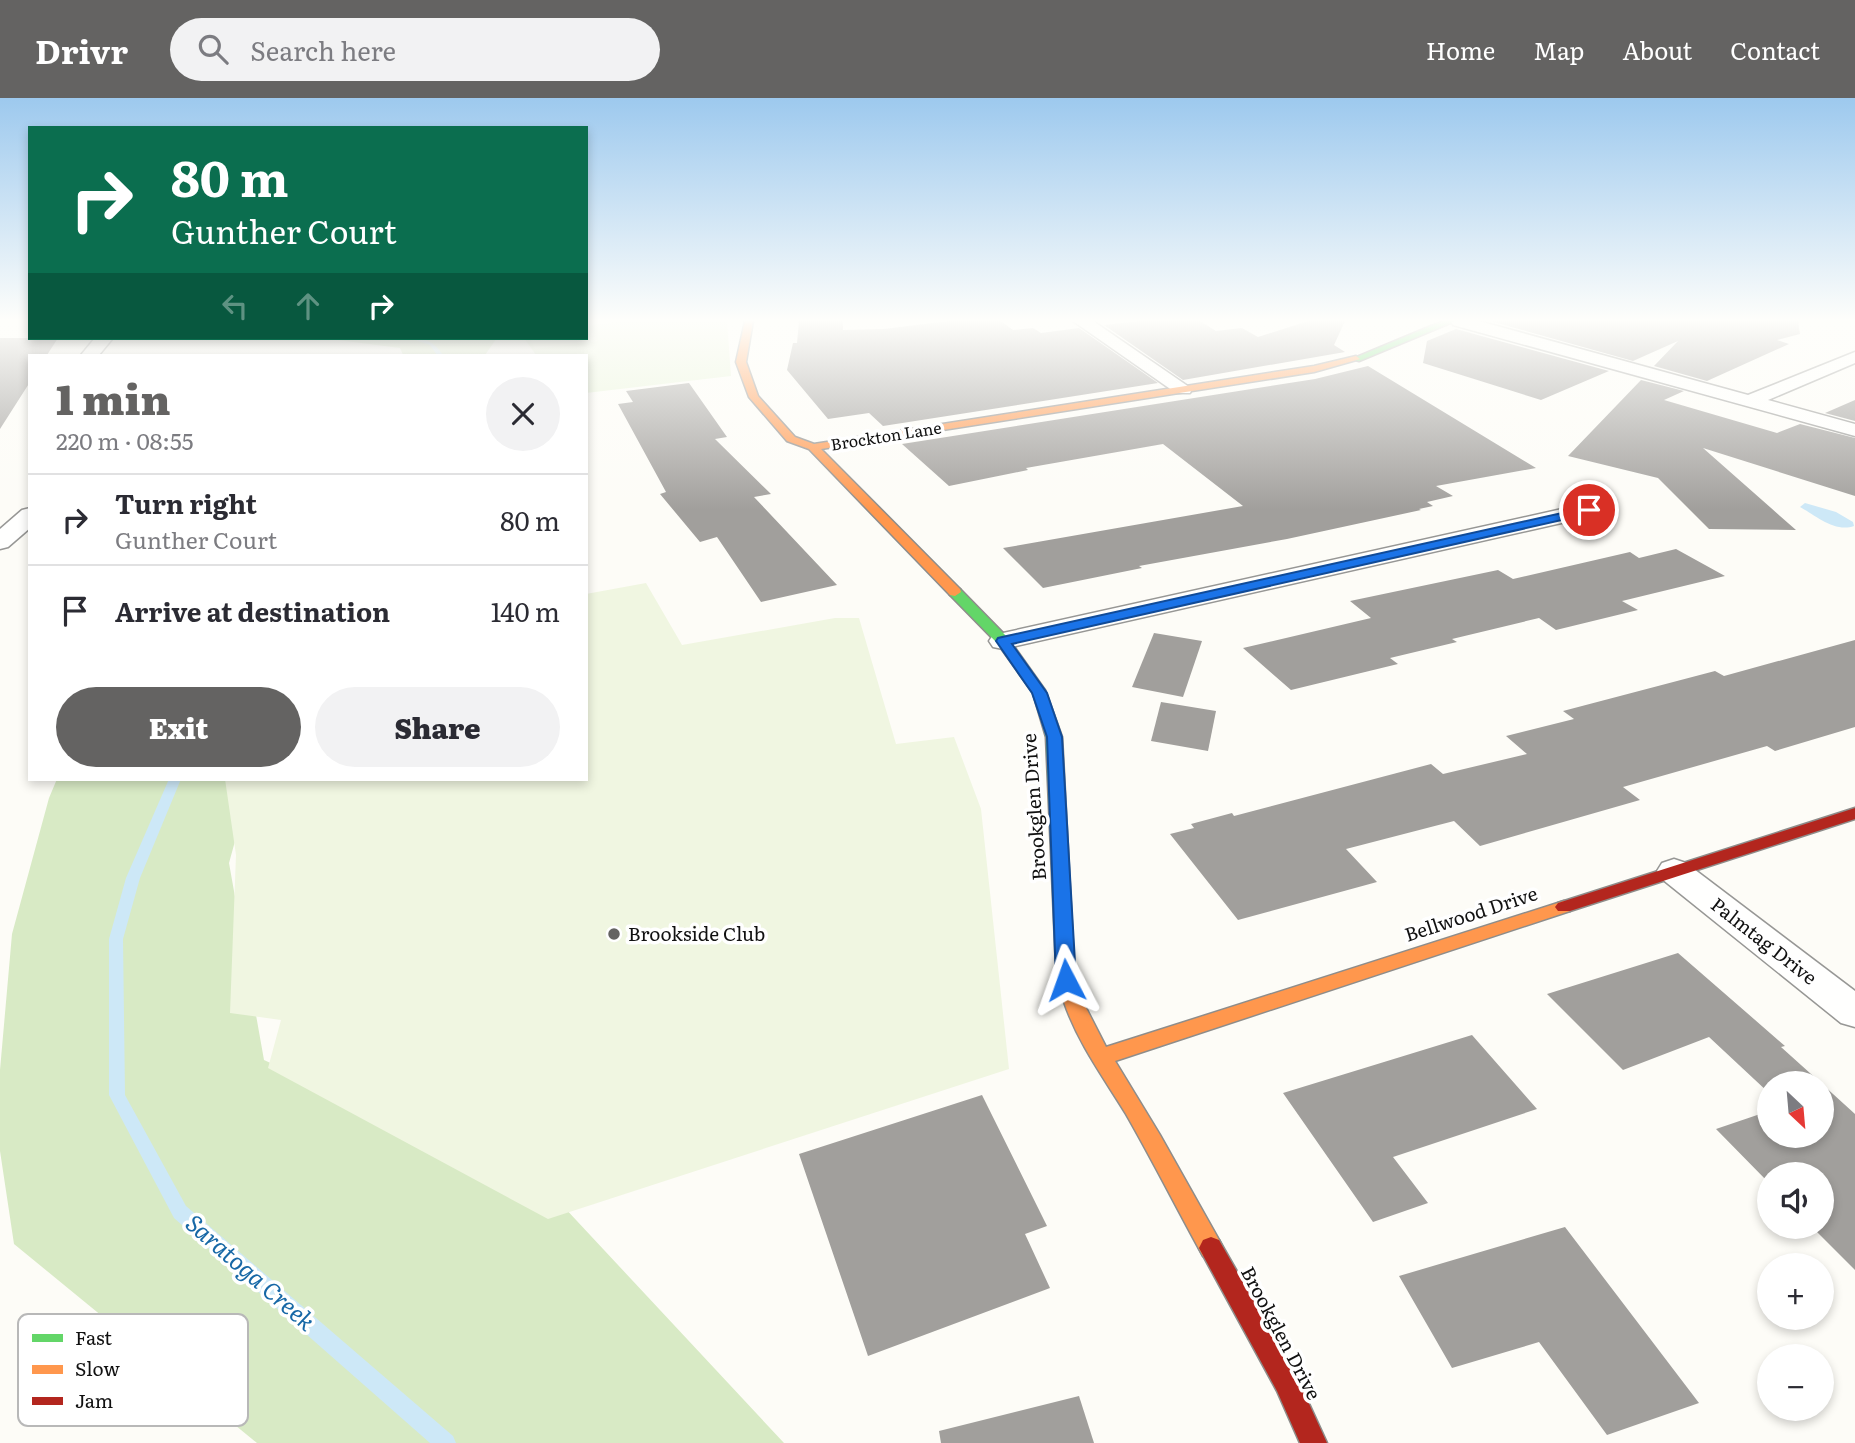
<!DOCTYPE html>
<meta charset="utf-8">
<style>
body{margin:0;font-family:Literata,serif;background:#f2f2f3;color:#2b2b33;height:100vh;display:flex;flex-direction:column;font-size:26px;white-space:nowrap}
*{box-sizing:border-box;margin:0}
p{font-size:23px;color:#7c7c81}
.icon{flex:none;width:38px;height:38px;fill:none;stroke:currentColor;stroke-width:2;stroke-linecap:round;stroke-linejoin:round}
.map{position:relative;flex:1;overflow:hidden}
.sheet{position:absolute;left:28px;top:256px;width:560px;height:427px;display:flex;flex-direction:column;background:#fff;border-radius:0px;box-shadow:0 4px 10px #0003}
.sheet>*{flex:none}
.guide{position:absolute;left:28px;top:28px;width:560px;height:214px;border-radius:0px;box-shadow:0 4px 10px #0003;background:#0b6e4f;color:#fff;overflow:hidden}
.needle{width:46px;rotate:154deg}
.fabs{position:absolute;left:1757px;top:973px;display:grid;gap:14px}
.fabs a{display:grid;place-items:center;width:77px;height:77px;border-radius:50%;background:#fff;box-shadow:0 4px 10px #0003;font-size:35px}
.pin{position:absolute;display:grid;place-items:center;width:60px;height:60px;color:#fff;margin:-30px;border:4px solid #fff;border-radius:50%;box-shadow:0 2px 7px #0007}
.me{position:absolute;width:77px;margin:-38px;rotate:356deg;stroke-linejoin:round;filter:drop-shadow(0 0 5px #0008)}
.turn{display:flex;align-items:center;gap:24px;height:147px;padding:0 28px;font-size:32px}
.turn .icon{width:91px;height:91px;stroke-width:2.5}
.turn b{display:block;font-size:49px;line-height:60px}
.lanes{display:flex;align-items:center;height:66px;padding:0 28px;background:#0003;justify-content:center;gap:35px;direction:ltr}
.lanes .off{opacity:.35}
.round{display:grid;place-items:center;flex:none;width:74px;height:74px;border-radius:37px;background:#f2f2f3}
.summary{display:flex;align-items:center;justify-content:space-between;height:119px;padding:0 28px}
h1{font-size:42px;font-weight:800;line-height:52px;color:#646362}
.cta{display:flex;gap:14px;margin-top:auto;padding:14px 28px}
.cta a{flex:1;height:80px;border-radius:42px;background:#646362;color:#fff;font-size:28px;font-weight:800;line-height:80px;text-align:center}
.cta a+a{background:#f2f2f3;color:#2b2b33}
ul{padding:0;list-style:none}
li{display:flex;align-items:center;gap:21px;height:91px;padding:0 28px;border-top:2px solid #e1e1e2}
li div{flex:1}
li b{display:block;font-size:26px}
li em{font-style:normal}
header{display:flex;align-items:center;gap:42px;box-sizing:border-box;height:98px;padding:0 35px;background:#646362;color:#fff}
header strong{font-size:33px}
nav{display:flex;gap:38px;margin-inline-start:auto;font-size:24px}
.search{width:490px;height:63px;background:#f2f2f3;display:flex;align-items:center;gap:18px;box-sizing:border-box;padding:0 24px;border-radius:38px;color:#7c7c81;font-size:26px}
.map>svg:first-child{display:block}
.green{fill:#e7f3d7}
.forest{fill:#d8eac5}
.pitch{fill:#f0f6e1}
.water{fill:#cde8f7}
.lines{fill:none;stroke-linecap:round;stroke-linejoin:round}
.stream{fill:#cde8f7;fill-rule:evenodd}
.building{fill:#a19f9c}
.street-casing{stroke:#979795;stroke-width:3}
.fast-casing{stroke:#8e8d8b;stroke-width:3}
.slow-casing{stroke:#8e8d8b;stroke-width:3}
.jam-casing{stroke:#8e8d8b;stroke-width:3}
.street{fill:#fffffe;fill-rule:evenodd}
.fast{fill:#63d668;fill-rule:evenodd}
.slow{fill:#ff974d;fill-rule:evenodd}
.jam{fill:#b3261e;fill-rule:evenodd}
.route{fill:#1a73e8;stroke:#114b97;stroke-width:2}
.poi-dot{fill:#646362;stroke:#fff;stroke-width:2.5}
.labels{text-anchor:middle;stroke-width:7;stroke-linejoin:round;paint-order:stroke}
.far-street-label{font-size:16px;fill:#111;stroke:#fff}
.street-label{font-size:19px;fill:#111;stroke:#fff}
.poi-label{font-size:19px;fill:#111;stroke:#fff;text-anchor:start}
.near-water-label{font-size:24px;font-style:italic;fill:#1768a6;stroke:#fff}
.key{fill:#fff;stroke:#b8b8b8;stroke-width:2}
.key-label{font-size:19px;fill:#111}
</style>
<header>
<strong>Drivr</strong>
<div class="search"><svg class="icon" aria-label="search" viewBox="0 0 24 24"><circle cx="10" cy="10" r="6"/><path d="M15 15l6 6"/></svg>Search here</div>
<nav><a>Home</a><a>Map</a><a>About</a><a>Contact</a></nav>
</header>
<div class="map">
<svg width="1855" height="1345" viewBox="0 0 1855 1345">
<rect width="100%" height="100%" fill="#fdfcf7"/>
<polygon class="green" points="625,223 727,223 731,278 586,295 586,257 536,257 524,240 586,240 586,228"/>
<g class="forest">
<polygon points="322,240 497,240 485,257 403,257 400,250"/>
<polygon points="57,681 248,681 251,685 229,765 264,962 549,1093 784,1345 257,1345 14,1146 0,1053 0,972 12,836 49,700"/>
</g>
<g class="pitch">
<polygon points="592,231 598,243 535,251 530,240 586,240 586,232"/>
<polygon points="646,485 682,547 835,520 859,520 896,646 954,639 981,711 1009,971 548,1121 268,970 281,922 230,915 236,757 225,681 586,681 586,496"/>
</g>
<path class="water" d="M1805 405 1836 414 1853 424 1854 428C1835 435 1815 417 1800 409Z"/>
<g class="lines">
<g class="stream">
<path d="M410 240C426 240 434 244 443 257H437L430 247Z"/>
<polygon points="169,681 181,681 140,780 123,841 125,997 186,1108 453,1338 456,1345 430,1345 174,1120 109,997 109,841 126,780"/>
</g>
</g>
<g class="building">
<polygon points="799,223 843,223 843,232 884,231 948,223 1001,223 1013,232 1033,230 1041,235 1079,230 1158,285 883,328 869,315 828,321 787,272 793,245 797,245"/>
<polygon points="1138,223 1200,223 1216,233 1242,230 1258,239 1308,223 1345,223 1334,247 1345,254 1183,282 1104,227"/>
<polygon points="1490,223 1798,223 1800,236 1777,242 1789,246 1707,283 1654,268 1678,243 1633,263"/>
<polygon points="1456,231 1609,273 1541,302 1423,265 1427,243"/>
<polygon points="0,240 58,240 47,257 30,257 30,284 0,331"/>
<polygon points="1368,268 1536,370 1436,388 1453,398 1427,404 1433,408 1419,411 1421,412 1287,441 1139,468 1142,470 1043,490 1003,450 1243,408 1163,346 1026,370 1028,372 949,388 902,346 1315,281"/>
<polygon points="1641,282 1684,293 1664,302 1777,335 1800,326 1855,340 1855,398 1703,350 1796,432 1709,431 1658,380 1568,358"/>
<polygon points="689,285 727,339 715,341 771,396 754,399 837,487 761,504 717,439 700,444 660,396 666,394 618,306 633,304 626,293"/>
<polygon points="1855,302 1855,323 1825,315"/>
<polygon points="1676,451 1725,478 1622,503 1638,512 1556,532 1539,520 1452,541 1457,544 1390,560 1398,566 1291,592 1243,550 1371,520 1350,503 1498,472 1513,481 1630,454 1639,460"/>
<polygon points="1154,535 1202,543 1183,599 1132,589"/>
<polygon points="1855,542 1855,629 1775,653 1767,648 1623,689 1640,702 1480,748 1454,723 1346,751 1377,784 1238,822 1170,736 1194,730 1191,726 1232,715 1234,718 1431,666 1443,676 1527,656 1506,638 1574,621 1563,613 1715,573 1724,578"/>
<polygon points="1161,604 1216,613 1208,653 1151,643"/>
<polygon points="1678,855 1785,948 1781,949 1821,985 1769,985 1769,995 1709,939 1623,972 1547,896"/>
<polygon points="1472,937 1537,1011 1393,1059 1428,1105 1373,1124 1283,995"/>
<polygon points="1822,986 1855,1016 1855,1172 1812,1129 1822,1129 1822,1076 1769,1076 1769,1085 1716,1031 1769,1013 1769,1038 1822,1038"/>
<polygon points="982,997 1047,1128 1025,1136 1050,1190 868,1258 799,1056"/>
<polygon points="1565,1129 1699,1305 1607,1337 1539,1244 1452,1270 1399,1178"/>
<polygon points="1079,1298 1094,1345 941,1345 939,1333"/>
</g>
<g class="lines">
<g class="street-casing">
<g id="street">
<polygon points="1073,223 1093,223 1192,291 1190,295 1176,295"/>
<polygon points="1451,223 1479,223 1748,297 1855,254 1855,265 1768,302 1855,326 1855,338 1453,227"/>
<polygon points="95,240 113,240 99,257 81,257"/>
<polygon points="1589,405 1597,407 1600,412 1597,417 1003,551 993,549 989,543 993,537 1003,535"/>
<polygon points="30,410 30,430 8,449 0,451 0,431 22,412"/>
<polygon points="1674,761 1686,765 1855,893 1855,929 1841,925 1662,781 1657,773 1662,765"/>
</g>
</g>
<g class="fast-casing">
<g id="fast">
<polygon points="1443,223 1455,223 1359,263 1352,261"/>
<polygon points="955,490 960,491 1008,540 1045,592 1062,639 1074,868 1072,873 1065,875 1058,873 1056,868 1046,639 1033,595 998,546 950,497 949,494"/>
</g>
</g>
<g class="slow-casing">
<g id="slow">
<polygon points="745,223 753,223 746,264 758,298 795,339 814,346 1314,268 1356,258 1360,261 1314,274 821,351 960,491 961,494 955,498 950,497 809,351 787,343 749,299 736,264"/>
<path d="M1564 803 1570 805 1573 809 1570 813 1115 963 1160 1037 1219 1142 1223 1150 1219 1158 1211 1161 1203 1158C1177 1111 1153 1063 1126 1016 1104 980 1078 945 1064 904 1059 893 1052 874 1058 863L1065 861 1072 863 1083 904 1106 949Z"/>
</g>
</g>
<g class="jam-casing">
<g id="jam">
<polygon points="1855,710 1855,721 1570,813 1558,813 1555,809 1558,805"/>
<polygon points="1211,1139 1219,1142 1295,1275 1327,1345 1300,1345 1277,1293 1199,1150 1203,1142"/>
</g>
</g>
<use href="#street" class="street"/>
<use href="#fast" class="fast"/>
<use href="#slow" class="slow"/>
<use href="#jam" class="jam"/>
</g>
<linearGradient id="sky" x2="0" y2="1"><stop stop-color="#9dc9ee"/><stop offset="0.54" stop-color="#fefefb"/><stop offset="1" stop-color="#fefefb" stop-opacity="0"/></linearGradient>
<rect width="1855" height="412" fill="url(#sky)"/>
<polygon class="route" points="1589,409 1593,410 1593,415 1012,546 1047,595 1062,639 1076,882 1073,887 1066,889 1059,887 1056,882 1047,639 1032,595 996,543 998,540"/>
<circle class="poi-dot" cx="614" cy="836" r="7"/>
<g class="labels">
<g class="far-street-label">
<text transform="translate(886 338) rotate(-9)" y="6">Brockton Lane</text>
</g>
<g class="street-label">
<text transform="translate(1034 709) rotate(-94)" y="7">Brookglen Drive</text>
<text transform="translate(1471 816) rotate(-18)" y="7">Bellwood Drive</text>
<text transform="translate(1764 843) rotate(38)" y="7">Palmtag Drive</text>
<text transform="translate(1281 1235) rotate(62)" y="7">Brookglen Drive</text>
</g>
<g class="poi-label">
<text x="628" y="843">Brookside Club</text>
</g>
<g class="near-water-label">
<text transform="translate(250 1175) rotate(41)" y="8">Saratoga Creek</text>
</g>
</g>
<rect x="18" y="1216" width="230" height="112" rx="10" class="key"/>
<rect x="32" y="1236" width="31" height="8" fill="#63d668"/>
<rect x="32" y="1267" width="31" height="9" fill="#ff974d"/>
<rect x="32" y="1299" width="31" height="8" fill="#b3261e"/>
<g class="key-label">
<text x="75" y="1247">Fast</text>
<text x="75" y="1278">Slow</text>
<text x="75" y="1310">Jam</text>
</g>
</svg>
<div class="fabs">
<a><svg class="needle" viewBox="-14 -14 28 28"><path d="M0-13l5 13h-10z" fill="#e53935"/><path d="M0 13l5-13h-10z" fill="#7c7c81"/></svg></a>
<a><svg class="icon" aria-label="sound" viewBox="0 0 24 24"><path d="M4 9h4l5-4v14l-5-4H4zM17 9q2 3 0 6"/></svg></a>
<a>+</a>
<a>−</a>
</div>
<div class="pin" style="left:1589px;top:412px;background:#d93025"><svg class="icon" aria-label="arrive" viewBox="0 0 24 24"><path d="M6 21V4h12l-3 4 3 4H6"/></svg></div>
<svg class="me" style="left:1066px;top:882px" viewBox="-20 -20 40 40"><path d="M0-17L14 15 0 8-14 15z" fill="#1a73e8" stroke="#fff" stroke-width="4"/></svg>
<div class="guide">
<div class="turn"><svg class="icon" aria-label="right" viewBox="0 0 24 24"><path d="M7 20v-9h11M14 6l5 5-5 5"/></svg><div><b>80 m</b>Gunther Court</div></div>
<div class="lanes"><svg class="icon off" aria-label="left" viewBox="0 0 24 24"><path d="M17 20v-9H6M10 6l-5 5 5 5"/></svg><svg class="icon off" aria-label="ahead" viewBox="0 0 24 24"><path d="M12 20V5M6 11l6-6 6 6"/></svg><svg class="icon" aria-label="right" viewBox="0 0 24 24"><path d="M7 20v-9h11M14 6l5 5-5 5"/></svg></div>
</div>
<section class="sheet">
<div class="summary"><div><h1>1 min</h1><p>220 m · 08:55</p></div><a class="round"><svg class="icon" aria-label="close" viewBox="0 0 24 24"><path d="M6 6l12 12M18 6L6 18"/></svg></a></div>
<ul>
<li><svg class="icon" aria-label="right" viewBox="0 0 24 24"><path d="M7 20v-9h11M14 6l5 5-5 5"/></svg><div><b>Turn right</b><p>Gunther Court</p></div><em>80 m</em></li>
<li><svg class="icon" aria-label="arrive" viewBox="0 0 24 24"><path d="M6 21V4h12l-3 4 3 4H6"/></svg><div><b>Arrive at destination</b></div><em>140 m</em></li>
</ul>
<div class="cta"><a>Exit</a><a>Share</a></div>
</section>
</div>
